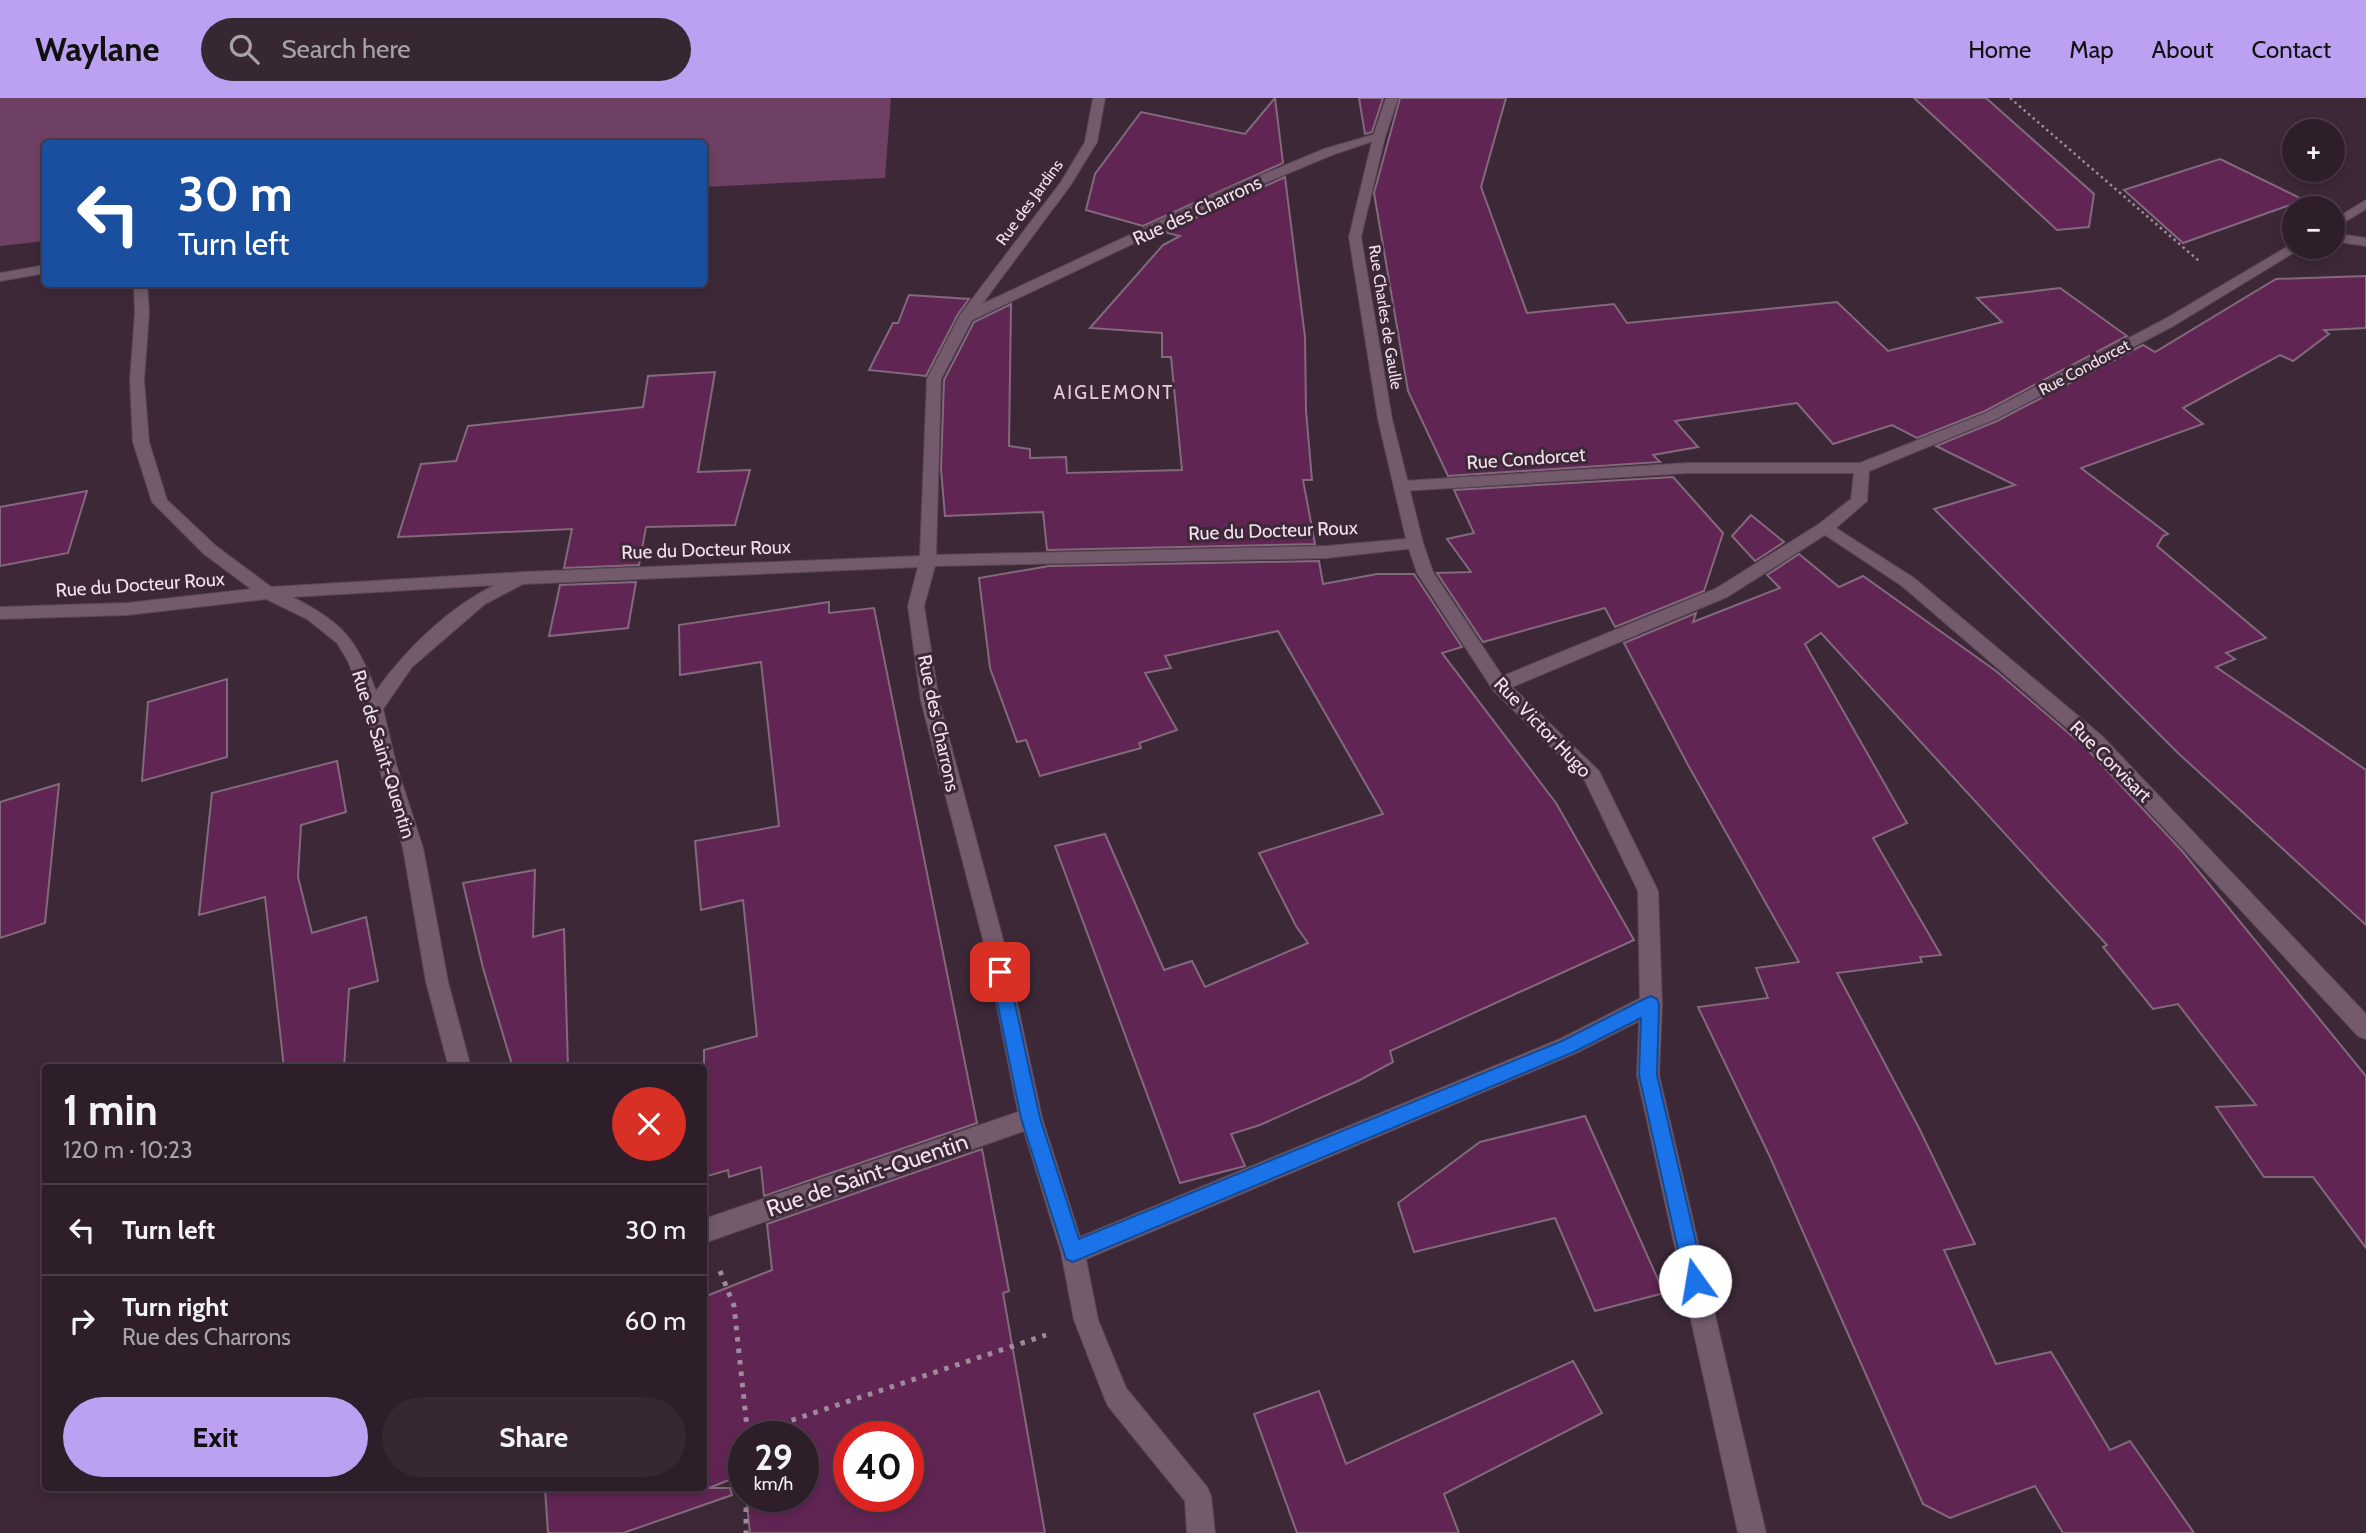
<!DOCTYPE html>
<meta charset="utf-8">
<style>
body{margin:0;font-family:Cabin,sans-serif;background:#362732;color:#f1f3f6;height:100vh;display:flex;flex-direction:column;font-size:26px;white-space:nowrap}
*{box-sizing:border-box;margin:0}
p{font-size:23px;color:#a7a2a8}
.icon{flex:none;width:38px;height:38px;fill:none;stroke:currentColor;stroke-width:2;stroke-linecap:round;stroke-linejoin:round}
.map{position:relative;flex:1;overflow:hidden}
.details{position:absolute;left:42px;top:966px;width:665px;height:427px;display:flex;flex-direction:column;background:#2e1e2a;border-radius:7px;box-shadow:0 4px 10px #0003,0 0 0 2px #493c47}
.details>*{flex:none}
.hud{position:absolute;left:42px;top:42px;width:665px;height:147px;border-radius:7px;box-shadow:0 4px 10px #0003,0 0 0 2px #493c47;background:#1a4fa0;color:#fff;overflow:hidden}
.fabs{position:absolute;left:2282px;top:21px;display:grid;gap:14px}
.fabs a{display:grid;place-items:center;width:63px;height:63px;border-radius:50%;background:#2e1e2a;box-shadow:0 4px 10px #0003,0 0 0 2px #493c47;font-size:35px}
.speed{position:absolute;left:728px;top:1323px;display:flex;gap:14px;font-size:35px;font-weight:700;text-align:center}
.speed>*{display:grid;place-content:center;width:91px;height:91px;border-radius:50%;background:#2e1e2a;box-shadow:0 4px 10px #0003,0 0 0 2px #493c47;line-height:1}
.speed small{font-size:18px;font-weight:400}
.speed .limit{border:10px solid #d22;background:#fff;color:#111}
.pin{position:absolute;display:grid;place-items:center;width:60px;height:60px;color:#fff;margin:-30px;border-radius:14px;box-shadow:0 4px 10px #0006}
.me{position:absolute;width:77px;margin:-38px;rotate:347deg;stroke-linejoin:round;filter:drop-shadow(0 0 5px #0008)}
.turn{display:flex;align-items:center;gap:24px;height:147px;padding:0 21px;font-size:32px}
.turn .icon{width:91px;height:91px;stroke-width:2.5}
.turn b{display:block;font-size:49px;line-height:60px}
.round{display:grid;place-items:center;flex:none;width:74px;height:74px;border-radius:37px;background:#362732}
.overview{display:flex;align-items:center;justify-content:space-between;height:119px;padding:0 21px}
h1{font-size:42px;font-weight:800;line-height:52px}
.cta{display:flex;gap:14px;margin-top:auto;padding:14px 21px}
.cta a{flex:1;height:80px;border-radius:42px;background:#bca0f2;color:#111;font-size:28px;font-weight:800;line-height:80px;text-align:center}
.cta a+a{background:#362732;color:#f1f3f6}
ul{padding:0;list-style:none}
li{display:flex;align-items:center;gap:21px;height:91px;padding:0 21px;border-top:2px solid #493c47}
li div{flex:1}
li b{display:block;font-size:26px}
li em{font-style:normal}
header{display:flex;align-items:center;gap:42px;box-sizing:border-box;height:98px;padding:0 35px;background:#bca0f2;color:#111}
header strong{font-size:33px}
nav{display:flex;gap:38px;margin-inline-start:auto;font-size:24px}
.search{width:490px;height:63px;background:#362732;display:flex;align-items:center;gap:18px;box-sizing:border-box;padding:0 24px;border-radius:38px;color:#a7a2a8;font-size:26px}
.map>svg:first-child{display:block}
.green{fill:#6e4063}
.building{fill:#612554;stroke:#82697b;stroke-width:2;fill-rule:evenodd}
.lines{fill:none;stroke-linecap:round;stroke-linejoin:round}
.minor-casing{stroke:#584754;stroke-width:2}
.tertiary-casing{stroke:#584754;stroke-width:2}
.path-far1{stroke:#9e8c99;stroke-width:2.5;stroke-dasharray:2.5 3.5;stroke-linecap:butt}
.path{stroke:#9e8c99;stroke-width:5;stroke-dasharray:4.5 7;stroke-linecap:butt}
.minor{fill:#735a6c;fill-rule:evenodd}
.tertiary{fill:#735a6c;fill-rule:evenodd}
.route{fill:#1a73e8;stroke:#114b97;stroke-width:2}
.labels{text-anchor:middle;stroke-width:6;stroke-linejoin:round;paint-order:stroke}
.far-street-label{font-size:16px;fill:#f0e2ec;stroke:#3d2838}
.street-label{font-size:19px;fill:#f0e2ec;stroke:#3d2838}
.far-quarter-label{font-size:19px;letter-spacing:2px;fill:#e6c9dd;stroke:#3d2838}
.near-street-label{font-size:23px;fill:#f0e2ec;stroke:#3d2838}
</style>
<header>
<strong>Waylane</strong>
<div class="search"><svg class="icon" aria-label="search" viewBox="0 0 24 24"><circle cx="10" cy="10" r="6"/><path d="M15 15l6 6"/></svg>Search here</div>
<nav><a>Home</a><a>Map</a><a>About</a><a>Contact</a></nav>
</header>
<div class="map">
<svg width="2366" height="1435" viewBox="0 0 2366 1435">
<rect width="100%" height="100%" fill="#3d2838"/>
<polygon class="green" points="0,0 891,0 885,80 704,89 704,46 46,46 45,143 0,148"/>
<g class="building">
<polygon points="1275,0 1283,65 1143,128 1086,112 1095,76 1141,14 1245,36"/>
<polygon points="1359,0 1383,0 1372,34 1365,36"/>
<polygon points="1400,0 1506,0 1481,89 1527,215 1614,206 1627,225 1837,204 1888,253 2002,224 1977,200 2060,190 2127,238 1985,313 1917,340 1892,327 1833,346 1797,305 1675,323 1698,349 1653,357 1660,364 1448,378 1408,293 1374,95"/>
<polygon points="1914,0 1986,0 2094,96 2089,129 2057,132"/>
<polygon points="2220,61 2304,102 2183,145 2124,92"/>
<polygon points="1285,79 1305,239 1306,313 1312,382 1303,382 1315,446 1047,452 1043,414 945,418 941,371 944,282 974,224 1011,206 1009,348 1030,351 1030,360 1066,359 1067,375 1182,372 1171,259 1162,259 1162,235 1090,230 1163,147 1180,138 1164,134"/>
<polygon points="2366,178 2366,230 2324,232 2329,236 2293,263 2280,257 2183,310 2203,326 2081,370 2168,436 2163,438 2157,448 2266,540 2226,555 2235,561 2216,569 2366,672 2366,827 2178,655 1934,411 2015,387 1936,348 1997,323 2143,247 2155,254 2276,181"/>
<polygon points="909,197 969,201 958,216 926,278 869,272 893,225 898,225"/>
<polygon points="715,274 698,374 750,372 735,427 646,429 639,467 564,470 572,431 398,439 421,366 456,363 468,328 643,309 648,278"/>
<polygon points="1673,379 1723,435 1704,493 1615,529 1605,510 1483,544 1437,475 1471,474 1447,441 1474,435 1454,392"/>
<polygon points="87,393 68,455 0,468 0,409"/>
<polygon points="1751,417 1784,444 1755,463 1732,438"/>
<polygon points="1799,456 1839,489 1863,478 1996,573 2086,650 2183,754 2366,978 2366,1150 2313,1079 2264,1079 2216,1009 2256,1007 2178,906 2153,911 2103,849 2107,847 1821,535 1805,546 1907,725 1873,740 1941,857 1920,859 1922,864 1837,875 1919,1030 1975,1146 1944,1152 1996,1266 2051,1254 2110,1352 2130,1343 2194,1435 2063,1435 2035,1388 1950,1420 1923,1406 1770,1059 1698,909 1768,900 1756,870 1799,864 1688,667 1624,545 1696,515 1693,524 1780,490 1767,477"/>
<polygon points="1319,463 1323,486 1377,476 1414,476 1462,549 1442,555 1556,705 1634,842 1390,953 1393,964 1358,983 1260,1027 1231,1036 1245,1068 1180,1085 1055,748 1105,736 1164,872 1192,863 1205,889 1308,845 1296,828 1259,755 1383,716 1278,533 1165,558 1171,570 1145,575 1177,632 1139,645 1141,650 1040,678 1026,642 1017,644 990,570 979,480 1049,468"/>
<polygon points="636,484 628,530 549,538 560,487"/>
<polygon points="829,504 829,515 874,510 977,1025 764,1098 761,1069 729,1079 728,1072 704,1079 704,952 757,938 743,802 701,812 695,743 779,728 761,564 680,577 679,527"/>
<polygon points="227,581 227,659 142,683 148,604"/>
<polygon points="337,663 346,714 301,727 298,779 312,835 366,819 378,883 349,891 344,970 284,970 265,799 199,817 212,695"/>
<polygon points="59,686 45,825 0,840 0,704"/>
<polygon points="535,772 533,839 564,831 568,970 513,970 483,870 463,785"/>
<polygon points="1585,1018 1664,1195 1595,1213 1555,1120 1414,1154 1398,1105 1480,1044"/>
<path d="M982 1051 1009 1193 1003 1195 1045 1435H750L746 1398H803V1339H744V1376L709 1390H730L732 1397 623 1435H548L545 1390H704V1199L772 1172 767 1126ZM849 1339H908V1398H849Z"/>
<polygon points="1573,1263 1602,1315 1444,1396 1459,1435 1297,1435 1254,1316 1319,1293 1346,1366"/>
</g>
<g class="lines">
<g class="minor-casing">
<g id="minor">
<path d="M1093 0H1105L1097 44 1070 88 982 206 1228 91 1324 51 1379 35 1385 39 1332 57 1236 97 972 222 941 281 936 457 1327 448 1415 440 1423 445 1415 450 1327 460 935 468 924 508 939 603 1005 849 1042 1020 1080 1139 1560 941 1643 899 1651 897 1659 899 1662 906 1659 913 1576 955 1086 1161 1098 1222 1126 1290 1207 1389 1211 1398 1215 1435H1187L1185 1403 1108 1308 1104 1299 1074 1222 1061 1154 1024 1033 704 1145V1121L1018 1014 985 849 921 603 908 508 918 469 523 486 485 506 412 569 383 611 396 666 423 750 448 884 471 970H449L426 884 403 750 378 666 365 610 348 563 337 545 307 521 266 501 127 517 0 521V509L127 505 251 491 204 456 152 404 133 344 130 282 135 215 134 186H147L149 215 144 282 149 344 167 402 216 448 271 489 524 474 920 458 927 281 960 217 1061 84 1085 44ZM495 487C448 510 406 551 376 593 356 540 342 524 292 499Z"/>
<polygon points="2366,102 2366,111 2333,131 2333,122"/>
<polygon points="2333,135 2366,140 2366,148 2333,143"/>
<polygon points="2292,146 2303,149 2175,227 1996,321 1869,373 1867,403 1836,430 1914,480 2102,638 2366,916 2366,941 2358,938 2088,648 1902,488 1825,437 1727,499 1505,592 1493,592 1490,587 1493,582 1715,491 1819,426 1851,401 1854,375 1688,375 1403,393 1395,388 1403,383 1688,365 1860,365 1986,315 2165,221"/>
<polygon points="46,167 46,175 0,183 0,175"/>
</g>
</g>
<g class="tertiary-casing">
<polygon id="tertiary" points="1386,0 1398,0 1385,39 1361,139 1392,321 1423,445 1433,474 1505,582 1599,673 1658,793 1662,906 1659,977 1766,1435 1738,1435 1637,977 1640,906 1638,793 1585,683 1493,592 1417,475 1407,445 1378,321 1349,139 1373,39"/>
</g>
<polyline class="path-far1" points="2010,0 2199,163"/>
<g class="path">
<polyline points="720,1173 734,1208 748,1339"/>
<polyline points="748,1337 1046,1237"/>
<polyline points="746,1398 746,1435"/>
</g>
<use href="#minor" class="minor"/>
<use href="#tertiary" class="tertiary"/>
</g>
<polygon class="route" points="1000,866 1006,868 1008,874 1040,1020 1079,1141 1562,943 1644,901 1651,898 1657,901 1659,906 1657,977 1705,1183 1702,1190 1695,1193 1688,1190 1685,1183 1639,977 1641,920 1574,954 1073,1164 1066,1161 1021,1020 991,874 993,868"/>
<g class="labels">
<g class="far-street-label">
<text transform="translate(1029 104) rotate(-54)" y="6">Rue des Jardins</text>
<text transform="translate(1386 219) rotate(81)" y="6">Rue Charles de Gaulle</text>
<text transform="translate(2084 269) rotate(-28)" y="6">Rue Condorcet</text>
</g>
<g class="street-label">
<text transform="translate(1197 112) rotate(-25)" y="7">Rue des Charrons</text>
<text transform="translate(1526 360) rotate(-4)" y="7">Rue Condorcet</text>
<text transform="translate(1273 432) rotate(-2)" y="7">Rue du Docteur Roux</text>
<text transform="translate(706 451) rotate(-2)" y="7">Rue du Docteur Roux</text>
<text transform="translate(140 486) rotate(-4)" y="7">Rue du Docteur Roux</text>
<text transform="translate(939 625) rotate(78)" y="7">Rue des Charrons</text>
<text transform="translate(1543 629) rotate(46)" y="7">Rue Victor Hugo</text>
<text transform="translate(384 656) rotate(73)" y="7">Rue de Saint-Quentin</text>
<text transform="translate(2111 663) rotate(45)" y="7">Rue Corvisart</text>
</g>
<g class="far-quarter-label">
<text x="1114" y="301">AIGLEMONT</text>
</g>
<g class="near-street-label">
<text transform="translate(867 1077) rotate(-19)" y="8">Rue de Saint-Quentin</text>
</g>
</g>
</svg>
<div class="fabs">
<a>+</a>
<a>−</a>
</div>
<div class="speed"><div>29<small>km/h</small></div><div class="limit">40</div></div>
<div class="pin" style="left:1000px;top:874px;background:#d93025"><svg class="icon" aria-label="arrive" viewBox="0 0 24 24"><path d="M6 21V4h12l-3 4 3 4H6"/></svg></div>
<svg class="me" style="left:1695px;top:1183px" viewBox="-20 -20 40 40"><circle r="19" fill="#fff"/><path d="M0-13L10 11 0 6-10 11z" fill="#1a73e8"/></svg>
<div class="hud">
<div class="turn"><svg class="icon" aria-label="left" viewBox="0 0 24 24"><path d="M17 20v-9H6M10 6l-5 5 5 5"/></svg><div><b>30 m</b>Turn left</div></div>
</div>
<section class="details">
<div class="overview"><div><h1>1 min</h1><p>120 m · 10:23</p></div><a class="round" style="background:#d93025;color:#fff"><svg class="icon" aria-label="close" viewBox="0 0 24 24"><path d="M6 6l12 12M18 6L6 18"/></svg></a></div>
<ul>
<li><svg class="icon" aria-label="left" viewBox="0 0 24 24"><path d="M17 20v-9H6M10 6l-5 5 5 5"/></svg><div><b>Turn left</b></div><em>30 m</em></li>
<li><svg class="icon" aria-label="right" viewBox="0 0 24 24"><path d="M7 20v-9h11M14 6l5 5-5 5"/></svg><div><b>Turn right</b><p>Rue des Charrons</p></div><em>60 m</em></li>
</ul>
<div class="cta"><a>Exit</a><a>Share</a></div>
</section>
</div>
